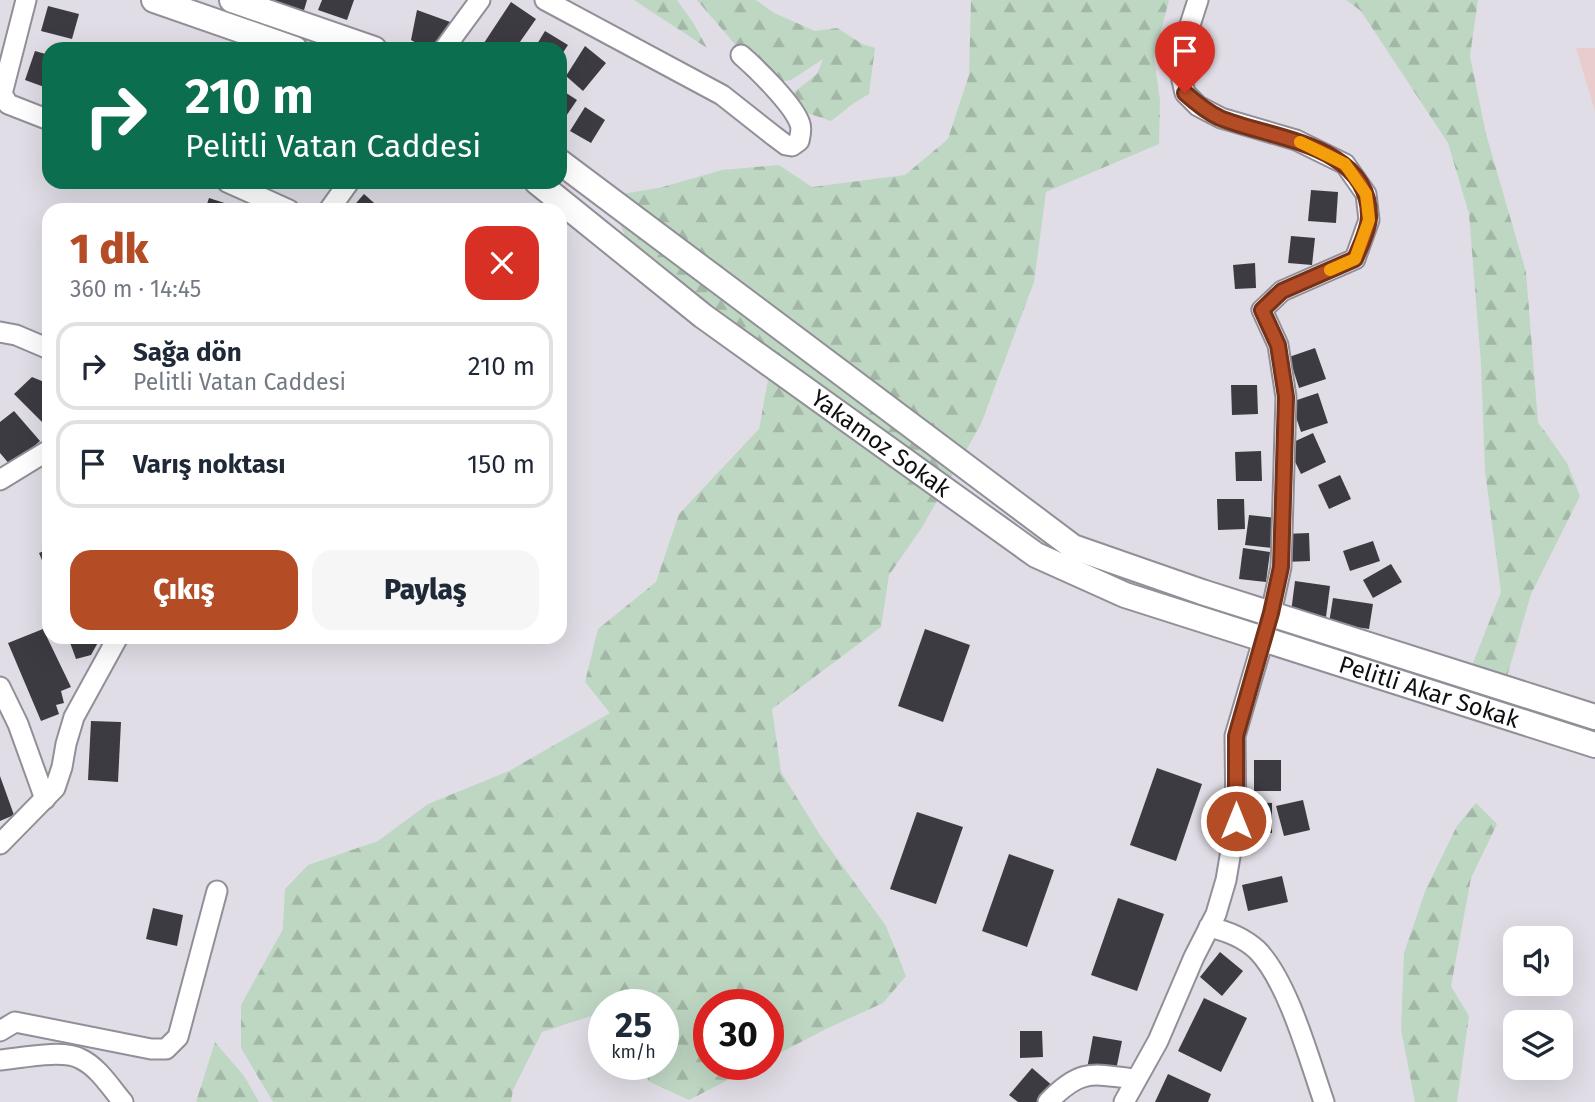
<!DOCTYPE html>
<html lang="tr">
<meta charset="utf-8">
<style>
body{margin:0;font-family:"Fira Sans",sans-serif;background:#f6f6f7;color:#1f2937;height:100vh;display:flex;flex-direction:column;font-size:26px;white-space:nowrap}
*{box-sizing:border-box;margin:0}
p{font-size:23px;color:#747a83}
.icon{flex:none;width:38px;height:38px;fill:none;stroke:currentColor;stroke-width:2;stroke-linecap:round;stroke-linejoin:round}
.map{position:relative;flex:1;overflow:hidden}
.side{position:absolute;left:42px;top:203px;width:525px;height:441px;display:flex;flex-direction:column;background:#fff;border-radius:21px;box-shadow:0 7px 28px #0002}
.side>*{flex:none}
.top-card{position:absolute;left:42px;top:42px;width:525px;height:147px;border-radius:21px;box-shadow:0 7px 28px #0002;background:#0b6e4f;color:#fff;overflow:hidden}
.tools{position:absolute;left:1503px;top:926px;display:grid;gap:14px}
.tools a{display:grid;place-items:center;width:70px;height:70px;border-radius:14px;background:#fff;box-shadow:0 7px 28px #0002;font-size:35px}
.speed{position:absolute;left:588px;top:989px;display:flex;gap:14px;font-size:35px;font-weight:700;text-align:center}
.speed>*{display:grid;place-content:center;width:91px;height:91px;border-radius:50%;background:#fff;box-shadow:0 7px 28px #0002;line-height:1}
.speed small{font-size:18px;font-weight:400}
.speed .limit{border:10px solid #d22;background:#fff;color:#111}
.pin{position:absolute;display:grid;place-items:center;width:60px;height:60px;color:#fff;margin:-72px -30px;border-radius:50% 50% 50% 0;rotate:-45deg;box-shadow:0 0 7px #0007}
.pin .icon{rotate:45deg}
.me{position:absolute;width:77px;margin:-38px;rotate:0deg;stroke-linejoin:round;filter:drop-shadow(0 0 5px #0008)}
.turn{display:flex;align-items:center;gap:24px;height:147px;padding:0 28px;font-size:32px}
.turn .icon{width:91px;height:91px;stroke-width:2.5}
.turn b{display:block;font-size:49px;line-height:60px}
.round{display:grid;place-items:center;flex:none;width:74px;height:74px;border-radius:21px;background:#f6f6f7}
.head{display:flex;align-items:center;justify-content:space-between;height:119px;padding:0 28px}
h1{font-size:42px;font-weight:800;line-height:52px;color:#b44d26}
.button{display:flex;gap:14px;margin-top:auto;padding:14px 28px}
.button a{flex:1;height:80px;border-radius:21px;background:#b44d26;color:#fff;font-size:28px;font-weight:800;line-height:80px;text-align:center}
.button a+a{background:#f6f6f7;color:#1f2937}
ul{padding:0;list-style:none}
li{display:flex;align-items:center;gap:21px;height:88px;margin:0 14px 10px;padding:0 14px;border:4px solid #e0e1e3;border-radius:21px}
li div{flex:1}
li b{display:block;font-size:26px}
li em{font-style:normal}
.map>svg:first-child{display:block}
.education{fill:#e8cdcc}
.forest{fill:url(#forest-firs)}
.building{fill:#3d3b42}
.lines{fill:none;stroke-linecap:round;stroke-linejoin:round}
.minor-casing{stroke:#928f98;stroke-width:23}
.major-casing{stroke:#928f98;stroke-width:28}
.minor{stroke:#fff;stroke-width:19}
.major{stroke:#fff;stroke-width:24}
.route-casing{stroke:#753219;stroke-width:18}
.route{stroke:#b44d26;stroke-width:12}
.slow{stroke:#f59e0b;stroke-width:12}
.labels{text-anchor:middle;stroke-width:7;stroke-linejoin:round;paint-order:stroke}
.street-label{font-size:24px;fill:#0f0e11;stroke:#e0dde6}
</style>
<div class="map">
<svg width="1595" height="1102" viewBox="0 0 1595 1102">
<defs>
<pattern id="forest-firs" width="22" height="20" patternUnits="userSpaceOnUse" patternTransform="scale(1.75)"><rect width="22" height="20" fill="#bed7c3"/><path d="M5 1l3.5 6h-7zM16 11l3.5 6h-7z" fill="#a2b7a6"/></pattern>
</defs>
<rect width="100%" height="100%" fill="#e0dde6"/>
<polygon class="education" points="1576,48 1595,48 1595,111"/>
<g class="forest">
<polygon points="634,0 677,0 694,24 707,48"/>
<polygon points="697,0 756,0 774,13 815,31 837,28 862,44 875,48 869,94 854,103 831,121 801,111 787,98 817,74 823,59 791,80 768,83"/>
<polygon points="971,0 1169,0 1154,58 1160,100 1159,144 1046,192 1034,282 981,424 921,529 889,575 881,627 772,709 781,772 820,835 886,926 906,976 883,1003 828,1028 768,1059 768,1004 709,1004 709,1064 759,1064 689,1100 648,1081 646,1064 663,1064 663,1004 604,1004 604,1023 591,1016 542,1032 513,1090 511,1102 273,1102 241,1048 241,1005 283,929 285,889 308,865 378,841 428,804 509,771 610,713 585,682 598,629 656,582 679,514 759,429 770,369 627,240 608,196 659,188 722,170 779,165 812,187 905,175 948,139 969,75"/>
<polygon points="1346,0 1478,0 1470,56 1486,134 1526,272 1538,422 1567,463 1580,496 1531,594 1506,680 1471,668 1501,592 1485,471 1481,364 1469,214 1448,143 1361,11"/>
<polygon points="1476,803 1497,824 1471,878 1451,986 1469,1016 1457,1102 1415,1102 1401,1029 1404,953 1426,889 1457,826"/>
<polygon points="215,1042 244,1076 259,1102 196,1102"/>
</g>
<g class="building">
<polygon points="272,0 307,0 302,17 270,8"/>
<polygon points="322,0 354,0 347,20 318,10"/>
<polygon points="511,2 536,19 515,49 480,49"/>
<polygon points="48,6 79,14 72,39 41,31"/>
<polygon points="417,10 453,23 432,49 427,49 411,40"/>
<polygon points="545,31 568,45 560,57 560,49 534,49"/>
<polygon points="585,46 606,63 583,91 566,76"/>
<polygon points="35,51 49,55 47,88 25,80"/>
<polygon points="560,89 577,100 560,125"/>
<polygon points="585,107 605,120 591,143 570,131"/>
<polygon points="1311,190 1338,192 1336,223 1308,221"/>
<polygon points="364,194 382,210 350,210"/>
<polygon points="209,198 243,209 242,210 205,210"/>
<polygon points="1291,236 1315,238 1312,265 1288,263"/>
<polygon points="1255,263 1256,288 1235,289 1233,265"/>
<polygon points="1315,348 1326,379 1299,388 1289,357"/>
<polygon points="32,377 49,384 49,429 14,394"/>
<polygon points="1231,385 1257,385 1258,414 1232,415"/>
<polygon points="1318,393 1328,423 1301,432 1291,402"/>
<polygon points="14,411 40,441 11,466 0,453 0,422"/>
<polygon points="1313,433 1326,462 1301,474 1287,445"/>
<polygon points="1261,451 1262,481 1236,481 1235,452"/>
<polygon points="1340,475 1351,499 1329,509 1318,485"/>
<polygon points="1217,499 1244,499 1245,529 1218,530"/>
<polygon points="1249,515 1276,518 1272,548 1245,545"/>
<polygon points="1309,533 1310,561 1285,562 1284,534"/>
<polygon points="1373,541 1380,561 1350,571 1343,551"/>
<polygon points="1243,548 1270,552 1266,582 1239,579"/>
<polygon points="49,549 49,577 39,553"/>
<polygon points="1391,564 1402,582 1373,598 1363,580"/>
<polygon points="1295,581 1330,586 1326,617 1291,612"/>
<polygon points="1333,598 1373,604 1369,629 1329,623"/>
<polygon points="43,629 71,687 61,691 64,703 56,705 59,714 41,721 8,643"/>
<polygon points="925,629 970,645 943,722 898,706"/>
<polygon points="68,637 101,637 91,655 76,659"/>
<polygon points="91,721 121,722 118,782 88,780"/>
<rect x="1254" y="760" width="27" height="31"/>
<polygon points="1157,768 1202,784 1176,861 1130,845"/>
<polygon points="0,776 14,815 0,821"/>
<polygon points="1303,800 1310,830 1284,836 1276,806"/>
<polygon points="1245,802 1272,803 1272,833 1244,833"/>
<polygon points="917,812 963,827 936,904 890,889"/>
<polygon points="1009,854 1054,870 1027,947 982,931"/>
<polygon points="1282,876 1288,902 1248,911 1242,885"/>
<polygon points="1118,898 1164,914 1137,991 1091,975"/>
<polygon points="153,908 183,915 177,946 146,939"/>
<polygon points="1220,952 1243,971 1222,996 1200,977"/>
<polygon points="1204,998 1247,1018 1221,1072 1178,1051"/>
<polygon points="1020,1031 1042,1031 1043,1057 1020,1058"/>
<polygon points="1093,1036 1122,1041 1115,1075 1087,1069"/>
<polygon points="1032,1068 1054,1087 1041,1102 1018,1102 1009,1095"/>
<polygon points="1168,1074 1211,1094 1208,1102 1155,1102"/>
</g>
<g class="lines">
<g class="minor-casing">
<g id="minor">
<polyline points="26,0 2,94 8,104 49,120"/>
<path d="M545 0 722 95 774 136 786 145 792 146 799 141C800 136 802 129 800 124 794 105 756 68 741 55"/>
<polyline points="444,49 480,0"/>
<polyline points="227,182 289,210"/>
<polyline points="329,210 349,182"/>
<polyline points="0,332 16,335 49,349"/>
<polyline points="0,480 49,450"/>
<polyline points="0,687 18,724 45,799"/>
<polyline points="0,844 55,788 62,767 66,744 74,717 118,637"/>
<path d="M1209 927C1227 931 1243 937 1257 950 1288 981 1309 1059 1324 1102"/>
<polyline points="0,1031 15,1022 151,1049 166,1049 178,1037 217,891"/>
<path d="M0 1060C21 1058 63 1049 81 1059 98 1067 111 1088 123 1102"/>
<path d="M1048 1102C1081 1068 1092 1074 1135 1079"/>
<polyline points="1124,1102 1158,1041 1194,957 1216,914 1226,880 1236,821 1235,736 1271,613 1281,567 1286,397 1278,345 1262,310 1282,291 1355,259 1369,220 1366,194 1345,164 1296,140 1221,118 1198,106 1185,93 1182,80 1181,67 1189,28 1198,0"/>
</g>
</g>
<g class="major-casing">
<g id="major">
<polyline points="154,0 295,49"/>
<polyline points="232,0 374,49"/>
<polyline points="560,162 1073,547 1202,592 1595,717"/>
<path id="s1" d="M537 182 703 316 1036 555 1125 595 1595 745"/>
</g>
</g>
<use href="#minor" class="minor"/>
<use href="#major" class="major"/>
</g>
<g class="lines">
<g class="route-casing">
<path id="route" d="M1185 93C1196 103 1207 112 1220 118 1271 139 1371 144 1369 218 1368 231 1360 247 1355 259L1282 291 1262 310 1278 345 1286 397 1281 567 1271 613 1236 736V821"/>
</g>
<use href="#route" class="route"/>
<polyline class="slow" points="1300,142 1345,164 1366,194 1369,220 1355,259 1330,270"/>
</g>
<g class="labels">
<g class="street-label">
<text dy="8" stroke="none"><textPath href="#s1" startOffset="432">Yakamoz Sokak</textPath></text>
<text dy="8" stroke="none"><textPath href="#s1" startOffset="1040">Pelitli Akar Sokak</textPath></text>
</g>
</g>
</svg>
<div class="tools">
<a><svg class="icon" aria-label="sound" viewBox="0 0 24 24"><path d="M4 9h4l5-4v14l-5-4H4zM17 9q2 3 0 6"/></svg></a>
<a><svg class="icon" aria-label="layers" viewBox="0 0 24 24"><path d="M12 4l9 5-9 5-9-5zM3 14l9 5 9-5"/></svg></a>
</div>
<div class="speed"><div>25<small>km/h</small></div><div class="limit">30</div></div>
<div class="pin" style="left:1185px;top:93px;background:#d93025"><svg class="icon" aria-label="arrive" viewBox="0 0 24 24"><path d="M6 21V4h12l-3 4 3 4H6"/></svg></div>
<svg class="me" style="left:1236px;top:821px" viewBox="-20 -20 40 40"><circle r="17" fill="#b44d26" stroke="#fff" stroke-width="3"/><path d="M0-11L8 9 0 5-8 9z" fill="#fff"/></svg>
<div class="top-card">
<div class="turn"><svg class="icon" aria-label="right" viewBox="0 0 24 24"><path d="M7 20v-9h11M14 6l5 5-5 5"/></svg><div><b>210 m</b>Pelitli Vatan Caddesi</div></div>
</div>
<section class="side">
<div class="head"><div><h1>1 dk</h1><p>360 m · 14:45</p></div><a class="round" style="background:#d93025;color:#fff"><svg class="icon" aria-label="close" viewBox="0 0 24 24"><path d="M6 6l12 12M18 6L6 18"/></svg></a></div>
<ul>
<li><svg class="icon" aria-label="right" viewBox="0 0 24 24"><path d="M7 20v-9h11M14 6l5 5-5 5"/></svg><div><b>Sağa dön</b><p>Pelitli Vatan Caddesi</p></div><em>210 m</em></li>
<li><svg class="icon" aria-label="arrive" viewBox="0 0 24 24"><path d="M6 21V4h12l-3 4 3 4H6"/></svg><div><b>Varış noktası</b></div><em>150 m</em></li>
</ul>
<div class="button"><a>Çıkış</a><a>Paylaş</a></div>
</section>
</div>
